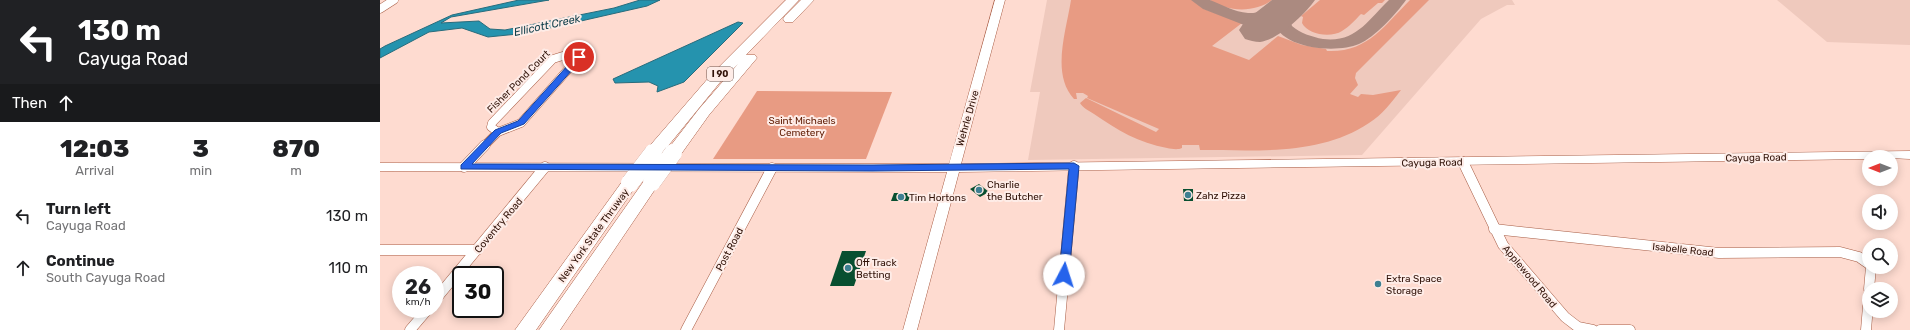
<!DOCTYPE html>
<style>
body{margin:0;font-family:Rubik,sans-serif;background:#f2f2f2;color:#202124;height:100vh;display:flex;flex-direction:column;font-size:15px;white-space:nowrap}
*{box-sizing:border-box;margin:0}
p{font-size:13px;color:#757577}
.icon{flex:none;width:22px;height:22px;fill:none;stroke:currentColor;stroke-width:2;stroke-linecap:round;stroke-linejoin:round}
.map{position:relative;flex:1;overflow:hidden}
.sheet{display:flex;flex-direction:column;background:#fff;width:380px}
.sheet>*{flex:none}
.guide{background:#202124;color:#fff;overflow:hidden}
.needle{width:26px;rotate:270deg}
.fabs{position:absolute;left:1482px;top:150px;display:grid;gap:8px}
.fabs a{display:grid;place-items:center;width:36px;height:36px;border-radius:50%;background:#fff;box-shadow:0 2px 10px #0003;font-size:20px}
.speed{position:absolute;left:12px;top:266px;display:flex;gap:8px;font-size:20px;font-weight:700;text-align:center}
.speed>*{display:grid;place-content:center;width:52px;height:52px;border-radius:50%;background:#fff;box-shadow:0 2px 10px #0003;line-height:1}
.speed small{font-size:10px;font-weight:400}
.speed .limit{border:2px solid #111;border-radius:6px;background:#fff;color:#111}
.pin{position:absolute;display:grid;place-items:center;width:34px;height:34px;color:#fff;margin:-17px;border:2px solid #fff;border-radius:50%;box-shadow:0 1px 4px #0007}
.me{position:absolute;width:44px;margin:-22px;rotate:5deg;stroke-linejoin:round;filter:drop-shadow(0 0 3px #0008)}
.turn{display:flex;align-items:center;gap:14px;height:84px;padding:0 12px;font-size:18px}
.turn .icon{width:52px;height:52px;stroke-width:2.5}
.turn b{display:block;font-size:28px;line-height:34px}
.then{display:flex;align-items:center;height:38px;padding:0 12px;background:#0003;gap:8px;font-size:15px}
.eta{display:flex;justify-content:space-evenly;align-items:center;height:68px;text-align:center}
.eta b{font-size:24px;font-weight:800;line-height:28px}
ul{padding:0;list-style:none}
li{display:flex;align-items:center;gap:12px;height:52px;padding:0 12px}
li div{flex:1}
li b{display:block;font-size:15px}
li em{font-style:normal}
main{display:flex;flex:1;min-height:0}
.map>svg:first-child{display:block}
.built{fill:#efc9bd}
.green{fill:#e89b83}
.water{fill:#2593ae;stroke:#286c7c}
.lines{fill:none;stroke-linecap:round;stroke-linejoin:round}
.taxiway{fill:#ab8a80;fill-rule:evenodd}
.runway{fill:#ab8a80;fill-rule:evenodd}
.building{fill:#084f30}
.street-far1-casing{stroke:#a85d45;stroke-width:9}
.street-casing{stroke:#a85d45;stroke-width:11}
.secondary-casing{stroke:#a85d45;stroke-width:1}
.highway-casing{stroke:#a85d45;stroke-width:1}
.street-far1{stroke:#fff;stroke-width:8}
.street{stroke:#fff;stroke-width:10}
.secondary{fill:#fff;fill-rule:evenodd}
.highway{fill:#fff;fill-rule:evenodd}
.highway-bridge-casing{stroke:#a85d45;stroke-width:18;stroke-linecap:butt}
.highway-bridge{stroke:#fff;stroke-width:18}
.route{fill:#2563eb;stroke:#184099}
.poi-dot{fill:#3d7f91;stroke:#feece7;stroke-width:1.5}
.labels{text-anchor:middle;stroke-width:4;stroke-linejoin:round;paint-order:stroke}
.shield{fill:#feece7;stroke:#6e534b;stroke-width:1}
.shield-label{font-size:9px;font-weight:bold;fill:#301208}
.street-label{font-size:10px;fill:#301208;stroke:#feece7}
.park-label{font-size:10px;fill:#5f1b02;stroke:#feece7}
.poi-label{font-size:10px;fill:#301208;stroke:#feece7;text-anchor:start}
.water-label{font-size:11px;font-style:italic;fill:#13414d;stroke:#feece7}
</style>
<main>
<section class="sheet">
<div class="guide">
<div class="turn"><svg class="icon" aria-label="left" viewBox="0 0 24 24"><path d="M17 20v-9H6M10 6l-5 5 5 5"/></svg><div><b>130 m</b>Cayuga Road</div></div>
<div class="then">Then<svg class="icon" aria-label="ahead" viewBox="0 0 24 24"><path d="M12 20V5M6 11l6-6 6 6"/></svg></div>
</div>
<div class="eta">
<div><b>12:03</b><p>Arrival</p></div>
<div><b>3</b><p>min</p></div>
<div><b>870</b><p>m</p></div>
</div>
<ul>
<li><svg class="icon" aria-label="left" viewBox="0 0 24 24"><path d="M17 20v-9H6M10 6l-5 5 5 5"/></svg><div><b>Turn left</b><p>Cayuga Road</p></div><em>130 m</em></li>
<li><svg class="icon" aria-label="ahead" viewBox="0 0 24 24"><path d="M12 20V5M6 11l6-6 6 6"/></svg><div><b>Continue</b><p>South Cayuga Road</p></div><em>110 m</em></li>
</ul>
</section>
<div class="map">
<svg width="1530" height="330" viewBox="0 0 1530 330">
<rect width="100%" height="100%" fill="#fedbd0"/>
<g class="built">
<polygon points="667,0 1132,0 1135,5 1127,5 1101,19 982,155 648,160 660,92 650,92"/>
<polygon points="1397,0 1530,0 1530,45 1447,42"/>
</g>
<g class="green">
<path d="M691 0H812L824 9 862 23 832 46 869 60 898 36 922 45 946 49 947 51C987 53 1004 26 1030 0H1049L976 73 975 78 978 85 970 94 978 97 981 94 993 95 1021 90C1012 102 1002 115 989 123 940 156 876 150 820 150L819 145H802V148C798 150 792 149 787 148 759 143 737 130 714 114 709 111 702 107 700 103L706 98 776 132 779 129 707 98 708 96 703 93H696L697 99H694C671 74 686 32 691 0Z"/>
<path d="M830 0H892C875 13 847 12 830 0Z"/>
<path d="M940 0H1005L1002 3H998L984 15 981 14C975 20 969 27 962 31 951 38 928 35 922 23L923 17 921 16Z"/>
<polygon points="377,91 512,92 486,159 333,159"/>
</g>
<g class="water">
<polygon points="169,0 71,17 61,23 99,21 110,29 125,30 234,8 260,0 280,0 267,6 148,33 108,37 82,28 49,32 0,58 0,49 5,46 72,15 139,0"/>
<polygon points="358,22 363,23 304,82 277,92 278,86 269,82 235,83 233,79"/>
</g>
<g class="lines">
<path class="taxiway" d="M811 0C817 0 825 0 830 0 843 5 854 12 868 13 888 14 899 0 918 0L920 3 909 17 912 26C920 33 932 37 943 39 976 43 988 20 1009 0H1026C1016 14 995 37 979 44 956 54 898 49 893 19L864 25 823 9Z"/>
<path class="runway" d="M892 0H935C925 14 898 40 880 42 875 42 869 40 865 39L859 30 865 21Z"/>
</g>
<g class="building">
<polygon points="599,184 609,192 600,197 590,189"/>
<polygon points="803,189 813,189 813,201 804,201"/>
<polygon points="514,193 528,193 531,195 528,201 511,201"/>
<polygon points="462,251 486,251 474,286 450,286"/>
</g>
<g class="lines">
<g class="street-far1-casing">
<g id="street-far1">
<polyline points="0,9 14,0"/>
<polygon points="186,55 199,57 141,123 118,132 111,127 112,123 173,59"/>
<polyline points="104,146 118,132"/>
</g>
</g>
<g class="street-casing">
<g id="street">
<polyline points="1083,162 1123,245 1185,317 1198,327 1213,330"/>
<polyline points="84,167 105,145"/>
<polyline points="1114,229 1339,253 1460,252 1479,257 1489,264"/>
<polyline points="0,250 97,250"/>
<polyline points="1489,289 1491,267"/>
<polyline points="55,300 165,167"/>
<polyline points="30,330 48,309"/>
<polyline points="306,330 392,168"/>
<polyline points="679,330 694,166"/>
<polyline points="1220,330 1250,330"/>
<polyline points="1486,330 1489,294"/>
</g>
</g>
<g class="secondary-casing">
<polygon id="secondary" points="615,0 625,0 581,164 1530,151 1530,159 1489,157 1489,159 579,172 537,330 523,330 567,172 0,171 0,163 569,164"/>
</g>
<g class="highway-casing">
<g id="highway">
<polygon points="406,0 419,0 366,55 375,55 377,58 329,115 299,157 293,158 287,157 285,153 319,109 358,64 341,81 279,157 273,158 267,157 265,153 267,149 331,75"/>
<polygon points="421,0 434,0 413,22 405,22 403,19 405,16"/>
<polygon points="272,177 278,178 280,182 180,330 159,330 266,178"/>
<polygon points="250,178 256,179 258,183 156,330 135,330 244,179"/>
</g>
</g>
<use href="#street-far1" class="street-far1"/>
<use href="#street" class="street"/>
<use href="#secondary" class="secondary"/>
<use href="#highway" class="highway"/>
<g class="highway-bridge-casing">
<g id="highway-bridge">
<polyline points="272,182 293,153"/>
<polyline points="250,183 273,153"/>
</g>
</g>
<use href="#highway-bridge" class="highway-bridge"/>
</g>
<polygon class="route" points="199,55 203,57 202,59 144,124 121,133 92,164 492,165 694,163 699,166 689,275 684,279 679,275 689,169 492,171 81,169 81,165 115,130 138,121 196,56"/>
<g class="poi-dot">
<circle cx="599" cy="190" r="4"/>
<circle cx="808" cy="195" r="4"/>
<circle cx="521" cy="197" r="4"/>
<circle cx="468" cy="268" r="4"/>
<circle cx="998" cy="284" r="4"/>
</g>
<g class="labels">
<rect class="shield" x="327" y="67" width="26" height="14" rx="3"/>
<g class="shield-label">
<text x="340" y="77">I 90</text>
</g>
<g class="street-label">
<text transform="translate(138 81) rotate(-45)" y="4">Fisher Pond Court</text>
<text transform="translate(587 118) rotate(-74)" y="4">Wehrle Drive</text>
<text transform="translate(1376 157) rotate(-1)" y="4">Cayuga Road</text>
<text transform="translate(1052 162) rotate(-1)" y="4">Cayuga Road</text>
<text transform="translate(118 225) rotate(-50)" y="4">Coventry Road</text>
<text transform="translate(213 235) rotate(-54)" y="4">New York State Thruway</text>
<text transform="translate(349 249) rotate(-62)" y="4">Post Road</text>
<text transform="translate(1303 249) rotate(6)" y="4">Isabelle Road</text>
<text transform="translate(1150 276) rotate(50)" y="4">Applewood Road</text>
</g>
<g class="park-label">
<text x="422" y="124">Saint Michaels<tspan x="422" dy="12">Cemetery</tspan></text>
</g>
<g class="poi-label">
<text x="607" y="188">Charlie<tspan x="607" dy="12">the Butcher</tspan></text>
<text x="816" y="199">Zahz Pizza</text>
<text x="529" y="201">Tim Hortons</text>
<text x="476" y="266">Off Track<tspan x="476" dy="12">Betting</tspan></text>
<text x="1006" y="282">Extra Space<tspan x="1006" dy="12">Storage</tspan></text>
</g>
<g class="water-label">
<text transform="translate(167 25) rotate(-12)" y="4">Ellicott Creek</text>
</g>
</g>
</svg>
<div class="fabs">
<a><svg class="needle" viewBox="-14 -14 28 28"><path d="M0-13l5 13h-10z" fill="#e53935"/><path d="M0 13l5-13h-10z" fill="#757577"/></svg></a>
<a><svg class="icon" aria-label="sound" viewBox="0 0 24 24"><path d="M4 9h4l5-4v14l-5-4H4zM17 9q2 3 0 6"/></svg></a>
<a><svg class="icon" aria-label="search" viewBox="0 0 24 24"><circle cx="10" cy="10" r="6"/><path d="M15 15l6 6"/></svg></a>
<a><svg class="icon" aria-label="layers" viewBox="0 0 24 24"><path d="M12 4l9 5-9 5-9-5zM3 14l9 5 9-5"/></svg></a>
</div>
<div class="speed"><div>26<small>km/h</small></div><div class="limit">30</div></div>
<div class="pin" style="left:199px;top:57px;background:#d93025"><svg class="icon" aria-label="arrive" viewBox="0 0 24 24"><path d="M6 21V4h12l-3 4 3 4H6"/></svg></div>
<svg class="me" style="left:684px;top:275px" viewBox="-20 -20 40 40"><circle r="19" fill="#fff"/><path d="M0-13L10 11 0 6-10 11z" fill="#2563eb"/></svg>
</div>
</main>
